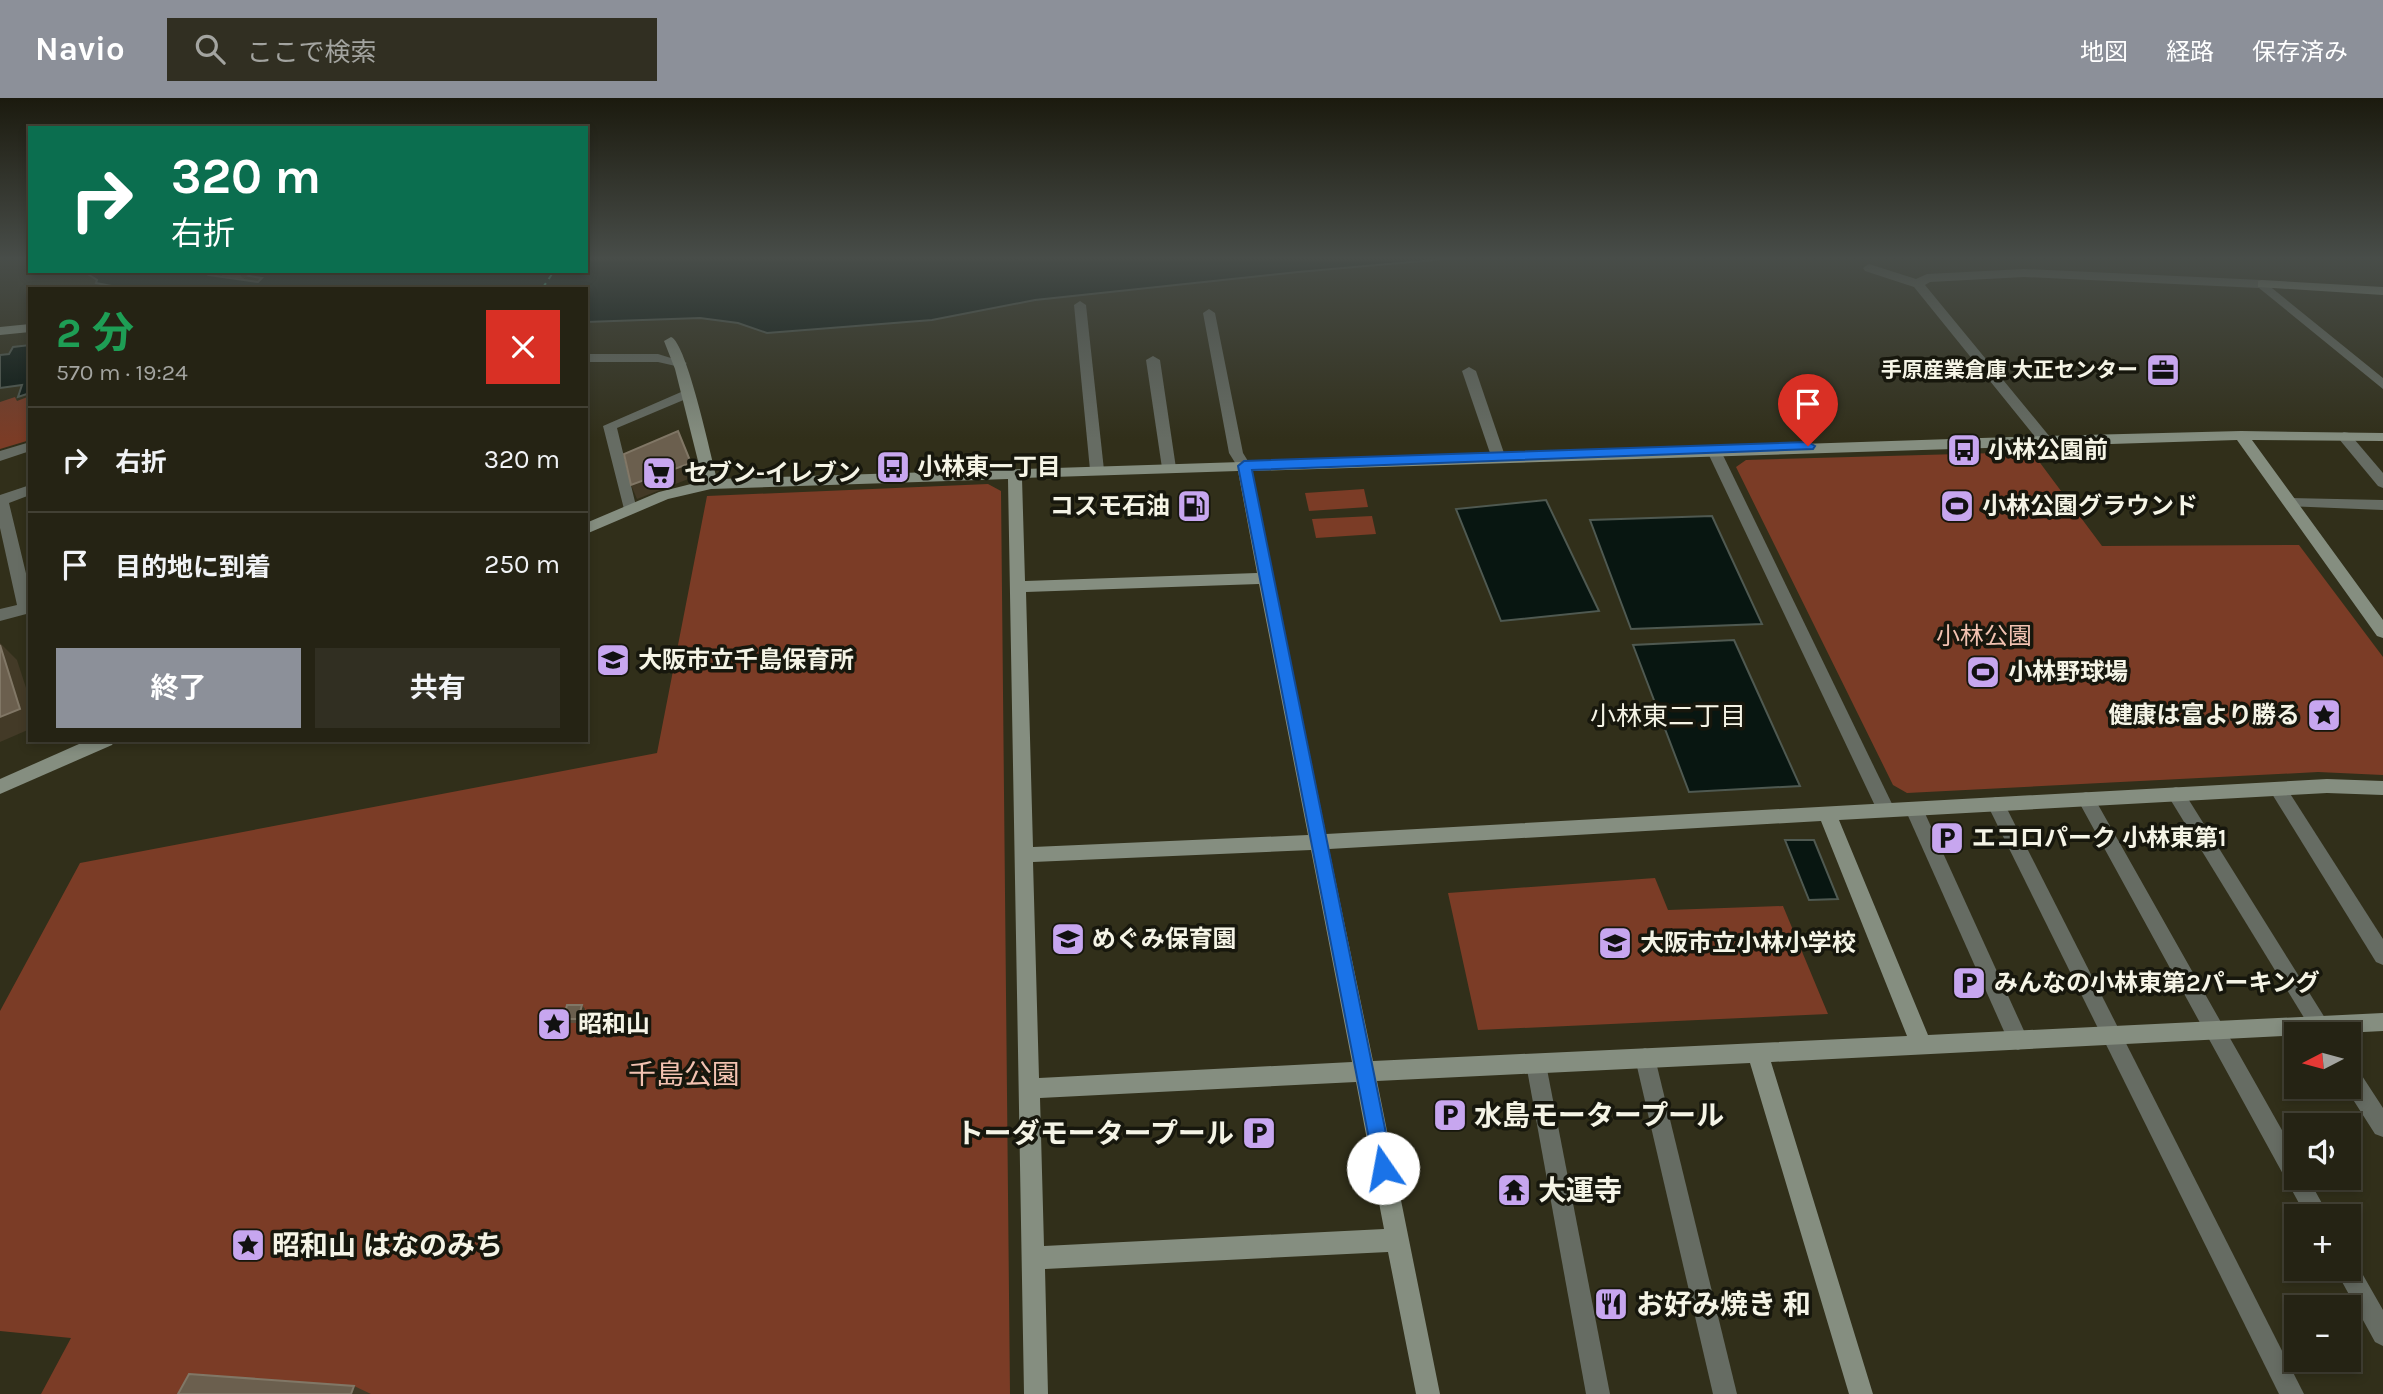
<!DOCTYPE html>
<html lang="ja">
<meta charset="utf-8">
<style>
body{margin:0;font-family:Karla,"Noto Sans JP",sans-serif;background:#312f22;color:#f1f3f6;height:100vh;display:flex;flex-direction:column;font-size:26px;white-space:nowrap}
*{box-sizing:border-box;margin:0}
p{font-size:23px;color:#a3a4a0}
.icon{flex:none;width:38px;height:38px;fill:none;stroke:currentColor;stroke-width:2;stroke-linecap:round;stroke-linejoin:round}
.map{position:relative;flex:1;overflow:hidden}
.side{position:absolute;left:28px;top:189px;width:560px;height:455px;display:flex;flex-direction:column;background:#252314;border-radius:0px;box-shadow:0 4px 10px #0003,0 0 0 2px #424034}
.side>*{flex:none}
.hud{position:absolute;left:28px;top:28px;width:560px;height:147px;border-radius:0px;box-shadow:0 4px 10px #0003,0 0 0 2px #424034;background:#0b6e4f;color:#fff;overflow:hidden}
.needle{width:46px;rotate:264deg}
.controls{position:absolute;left:2284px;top:924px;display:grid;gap:14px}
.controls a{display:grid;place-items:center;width:77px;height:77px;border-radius:0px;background:#252314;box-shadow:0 4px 10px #0003,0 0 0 2px #424034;font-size:35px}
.pin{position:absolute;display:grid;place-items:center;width:60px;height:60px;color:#fff;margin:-72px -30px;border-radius:50% 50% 50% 0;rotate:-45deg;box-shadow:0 0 7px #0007}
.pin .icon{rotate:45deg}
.me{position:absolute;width:77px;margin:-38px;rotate:348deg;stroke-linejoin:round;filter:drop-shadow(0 0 5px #0008)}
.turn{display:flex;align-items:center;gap:24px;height:147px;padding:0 28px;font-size:32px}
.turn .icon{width:91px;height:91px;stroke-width:2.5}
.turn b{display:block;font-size:49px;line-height:60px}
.round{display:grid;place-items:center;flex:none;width:74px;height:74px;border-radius:0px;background:#312f22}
.headline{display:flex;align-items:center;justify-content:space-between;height:119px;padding:0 28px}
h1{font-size:42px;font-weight:700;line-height:52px;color:#1e9e55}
.button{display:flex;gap:14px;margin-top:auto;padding:14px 28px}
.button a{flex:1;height:80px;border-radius:0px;background:#8c9099;color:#fff;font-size:28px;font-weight:700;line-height:80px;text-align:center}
.button a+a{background:#312f22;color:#f1f3f6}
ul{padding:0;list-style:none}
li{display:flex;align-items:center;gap:21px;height:105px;padding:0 28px;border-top:2px solid #424034}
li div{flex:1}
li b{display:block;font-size:26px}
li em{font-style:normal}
header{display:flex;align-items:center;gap:42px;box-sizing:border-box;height:98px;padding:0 35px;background:#8c9099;color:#fff}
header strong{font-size:33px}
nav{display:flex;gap:38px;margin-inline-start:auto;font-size:24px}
.search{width:490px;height:63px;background:#312f22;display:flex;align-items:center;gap:18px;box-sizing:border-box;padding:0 24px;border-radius:0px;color:#a3a4a0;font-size:26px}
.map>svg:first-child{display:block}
.green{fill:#7b3c26}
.water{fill:#081611;stroke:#4f5951;stroke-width:2}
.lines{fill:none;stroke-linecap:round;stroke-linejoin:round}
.ferry{stroke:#48e6b2;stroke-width:2;stroke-dasharray:7 5;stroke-linecap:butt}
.street{fill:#666c63;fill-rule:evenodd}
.secondary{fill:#858e80;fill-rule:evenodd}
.wall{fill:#5b4e3c}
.shaded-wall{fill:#433a27}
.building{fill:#6b5f4e;stroke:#817766;stroke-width:2}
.route{fill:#1a73e8;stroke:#114b97;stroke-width:2}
.labels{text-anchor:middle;stroke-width:7;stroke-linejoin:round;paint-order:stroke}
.far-poi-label{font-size:21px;font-weight:bold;fill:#f5f4e6;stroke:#17170d;text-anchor:end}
.poi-label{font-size:24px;font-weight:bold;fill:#f5f4e6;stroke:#17170d;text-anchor:start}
.park-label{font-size:24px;fill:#f2c2b1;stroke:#17170d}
.neighbourhood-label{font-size:26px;fill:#f5f4e6;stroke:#17170d}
.near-park-label{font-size:28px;fill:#f2c2b1;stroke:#17170d}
.near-poi-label{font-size:28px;font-weight:bold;fill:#f5f4e6;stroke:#17170d;text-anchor:start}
</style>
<header>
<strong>Navio</strong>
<div class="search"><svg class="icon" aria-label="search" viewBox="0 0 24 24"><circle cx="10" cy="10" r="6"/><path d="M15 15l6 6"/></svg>ここで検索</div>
<nav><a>地図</a><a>経路</a><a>保存済み</a></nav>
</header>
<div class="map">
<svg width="2383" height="1296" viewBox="0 0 2383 1296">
<rect width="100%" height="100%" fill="#312f1a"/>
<g class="green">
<polygon points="30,298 30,342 0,351 0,304 15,299 17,303"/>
<polygon points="2032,354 2102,448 2299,447 2383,559 2383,677 2318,674 1907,695 1893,687 1736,369 1746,362"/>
<polygon points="988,386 1001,393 1010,1296 41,1296 71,1240 0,1233 0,913 80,765 657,655 707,398"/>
<polygon points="1364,391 1368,409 1309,413 1305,395"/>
<polygon points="1372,418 1376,436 1316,440 1312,421"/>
<polygon points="1655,780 1668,812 1783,808 1828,916 1478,932 1448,795"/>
</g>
<g class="water">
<polygon points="586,159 1468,159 1298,174 1035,202 932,222 767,235 738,225 700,220 586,224 586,191 127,191 96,185 97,182 83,173 213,173 209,177 258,184 262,180 216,173 586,173"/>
<polygon points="30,247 30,295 18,299 22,287 0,290 0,257 9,256 13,249"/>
<polygon points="1546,402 1599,513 1501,523 1456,411"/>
<polygon points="1712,418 1762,526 1631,531 1590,422"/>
<polygon points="1734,542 1800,688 1689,694 1633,547"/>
<polygon points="1785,742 1814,742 1838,801 1809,802"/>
</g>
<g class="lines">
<polyline class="ferry" points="542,191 554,173"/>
<g class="street">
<polygon points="1869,166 1916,181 1927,176 2024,171 2262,182 2383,280 2383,291 2259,190 2024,179 1930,184 1925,187 2050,339 2050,345 2040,345 1914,189 1865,173 1863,170"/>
<polygon points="1080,203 1086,207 1104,372 1097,377 1090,372 1074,207"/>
<polygon points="1209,211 1215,215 1243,355 1251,368 1244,373 1239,371 1229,355 1203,215"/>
<polygon points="586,256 658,256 687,265 680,269 658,264 586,264"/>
<polygon points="1153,258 1160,262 1176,370 1169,375 1162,370 1146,262"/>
<polygon points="1469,269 1476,273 1505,358 1503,361 1498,363 1491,358 1462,273"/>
<polygon points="688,291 695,295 693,298 617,330 637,412 630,417 625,415 603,328"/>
<polygon points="2344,334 2349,335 2383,375 2383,390 2378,388 2339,341 2337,338"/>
<polygon points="30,344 30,353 0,363 0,353"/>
<polygon points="1713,347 1720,351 1895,712 1892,717 1880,717 1877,712 1706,351"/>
<polygon points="30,387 30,397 9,405 30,492 30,515 0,523 0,511 17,507 0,430 0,397"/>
<polygon points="2290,400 2383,402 2383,412 2285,408 2285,402"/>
<polygon points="2278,684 2284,686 2383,841 2383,867 2376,864 2272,696 2269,691 2272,686"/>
<polygon points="2176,689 2182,691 2335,936 2314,936 2170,701 2167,696 2170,691"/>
<polygon points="2086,694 2092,696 2296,1057 2296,1080 2308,1080 2329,1118 2306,1118 2080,706 2077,701 2080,696"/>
<polygon points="1996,699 2002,701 2304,1296 2279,1296 1987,706 1990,701"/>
<polygon points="1914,704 1920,706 1923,711 2025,935 2028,942 2025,949 2018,952 2011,949 1905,711 1908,706"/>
<polygon points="1645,950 1652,953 1655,960 1737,1296 1713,1296 1635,960 1638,953"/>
<polygon points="1536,956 1543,959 1546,966 1610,1296 1586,1296 1526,966 1529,959"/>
<polygon points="2348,964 2355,967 2383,1010 2383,1039 2375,1036 2345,989 2348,989"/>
<polygon points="2348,1160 2355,1163 2383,1212 2383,1248 2375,1244 2335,1171 2348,1171"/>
</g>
<g class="secondary">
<polygon points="2262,182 2383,189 2383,197 2258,189 2258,183"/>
<polygon points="30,226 30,234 0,237 0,229"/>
<path d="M671 239C687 245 711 359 717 381L2045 338 2241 333 2383 335V343L2252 342 2383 522V540L2377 538 2237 342 1252 373 1326 736 2327 681 2383 683V697L2327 695 1839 722 1928 937 2383 915V933L1771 964 1873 1296H1849L1750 965 1377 983 1440 1296H1416L1388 1154 1045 1171 1048 1296H1024L1008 381 711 391 668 401 586 436V425L659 394 703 383 675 271 664 243ZM1238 373 1257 475 1025 483 1022 380ZM1259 486 1308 737 1033 749 1026 494ZM1821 723 1907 938 1373 963 1329 751ZM1311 752 1352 964 1039 980 1033 764ZM1356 984 1384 1131 1044 1148 1040 1000Z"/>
<polygon points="88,642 115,642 112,647 0,696 0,681"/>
</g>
</g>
<g class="wall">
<polygon points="219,173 253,173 243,181 222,178"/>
<polygon points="585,911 581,925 566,925 563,921"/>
</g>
<g class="shaded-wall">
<polygon points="238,173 253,173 243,181"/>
<polygon points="691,365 696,378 637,401 631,387"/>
<polygon points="0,545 17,562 30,602 30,631 0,644"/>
<polygon points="582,907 585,911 581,925 578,921"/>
<polygon points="354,1288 371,1296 351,1296"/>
</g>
<g class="building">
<polygon points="678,333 691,365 631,387 624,356"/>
<polygon points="0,547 20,611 0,619"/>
<polygon points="567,907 582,907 578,921 563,921"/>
<polygon points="189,1276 354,1288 351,1296 178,1296"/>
</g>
<linearGradient id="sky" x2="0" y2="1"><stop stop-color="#1b1a0e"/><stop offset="0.47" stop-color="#484d49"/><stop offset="1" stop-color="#484d49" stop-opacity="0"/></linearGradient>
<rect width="2383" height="341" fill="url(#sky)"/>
<polygon class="route" points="1808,344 1815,348 1813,351 1252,372 1393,1070 1390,1077 1383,1080 1376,1077 1238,368 1244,363"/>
<defs>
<g id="office-square" transform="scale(1.75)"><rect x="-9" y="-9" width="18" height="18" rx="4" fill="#c7a6ef" stroke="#17170d"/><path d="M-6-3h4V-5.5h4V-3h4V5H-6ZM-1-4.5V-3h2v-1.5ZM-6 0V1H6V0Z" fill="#111"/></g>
<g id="bus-square" transform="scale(1.75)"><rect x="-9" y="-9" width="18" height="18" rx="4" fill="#c7a6ef" stroke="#17170d"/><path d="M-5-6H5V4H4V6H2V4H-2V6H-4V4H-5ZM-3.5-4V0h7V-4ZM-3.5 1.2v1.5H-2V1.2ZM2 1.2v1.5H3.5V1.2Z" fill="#111"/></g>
<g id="supermarket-square" transform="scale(1.75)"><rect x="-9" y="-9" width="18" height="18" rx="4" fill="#c7a6ef" stroke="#17170d"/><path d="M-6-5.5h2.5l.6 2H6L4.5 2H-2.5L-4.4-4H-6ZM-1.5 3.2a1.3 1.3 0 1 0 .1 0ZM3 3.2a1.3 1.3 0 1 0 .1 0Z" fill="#111"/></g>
<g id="fuel-square" transform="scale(1.75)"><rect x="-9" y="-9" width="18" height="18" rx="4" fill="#c7a6ef" stroke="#17170d"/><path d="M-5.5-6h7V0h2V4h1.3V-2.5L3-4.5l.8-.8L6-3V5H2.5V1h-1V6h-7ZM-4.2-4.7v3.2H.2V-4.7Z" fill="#111"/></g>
<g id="stadium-square" transform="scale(1.75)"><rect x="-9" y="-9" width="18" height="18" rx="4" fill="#c7a6ef" stroke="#17170d"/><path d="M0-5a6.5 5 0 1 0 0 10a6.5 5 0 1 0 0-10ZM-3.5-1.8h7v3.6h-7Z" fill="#111"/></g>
<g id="school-square" transform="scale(1.75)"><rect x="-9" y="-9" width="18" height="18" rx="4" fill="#c7a6ef" stroke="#17170d"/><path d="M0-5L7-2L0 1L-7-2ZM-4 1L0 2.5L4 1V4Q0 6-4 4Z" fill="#111"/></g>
<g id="sight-square" transform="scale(1.75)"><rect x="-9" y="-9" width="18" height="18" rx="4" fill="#c7a6ef" stroke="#17170d"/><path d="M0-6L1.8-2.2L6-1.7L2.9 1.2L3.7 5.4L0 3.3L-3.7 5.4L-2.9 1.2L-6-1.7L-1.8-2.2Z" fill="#111"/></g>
<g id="parking-square" transform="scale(1.75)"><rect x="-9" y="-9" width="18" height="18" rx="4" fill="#c7a6ef" stroke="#17170d"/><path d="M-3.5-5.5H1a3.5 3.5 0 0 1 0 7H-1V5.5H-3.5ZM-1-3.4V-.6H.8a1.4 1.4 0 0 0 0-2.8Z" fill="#111"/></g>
<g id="temple-square" transform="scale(1.75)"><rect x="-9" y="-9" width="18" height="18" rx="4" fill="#c7a6ef" stroke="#17170d"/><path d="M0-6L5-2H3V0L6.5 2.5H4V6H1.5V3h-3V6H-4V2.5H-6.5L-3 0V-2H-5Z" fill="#111"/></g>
<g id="restaurant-square" transform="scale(1.75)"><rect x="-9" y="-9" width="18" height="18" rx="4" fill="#c7a6ef" stroke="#17170d"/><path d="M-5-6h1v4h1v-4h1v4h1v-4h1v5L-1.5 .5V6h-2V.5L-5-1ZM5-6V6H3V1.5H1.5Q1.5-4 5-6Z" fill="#111"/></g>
</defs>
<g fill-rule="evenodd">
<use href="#office-square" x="2163" y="272"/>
<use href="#bus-square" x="1964" y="352"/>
<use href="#bus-square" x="893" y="369"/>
<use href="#supermarket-square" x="659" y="375"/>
<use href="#fuel-square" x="1194" y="408"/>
<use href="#stadium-square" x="1957" y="408"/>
<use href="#school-square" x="613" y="562"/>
<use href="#stadium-square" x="1983" y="574"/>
<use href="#sight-square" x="2324" y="617"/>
<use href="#parking-square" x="1947" y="740"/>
<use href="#school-square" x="1068" y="841"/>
<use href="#school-square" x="1615" y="845"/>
<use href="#parking-square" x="1969" y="885"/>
<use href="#sight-square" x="554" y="926"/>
<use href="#parking-square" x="1450" y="1017"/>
<use href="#parking-square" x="1259" y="1035"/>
<use href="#temple-square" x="1514" y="1092"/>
<use href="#sight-square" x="248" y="1147"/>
<use href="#restaurant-square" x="1611" y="1206"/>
</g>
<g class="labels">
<g class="far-poi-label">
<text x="2138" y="279">手原産業倉庫 大正センター</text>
</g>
<g class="poi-label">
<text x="1988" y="360">小林公園前</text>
<text x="917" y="377">小林東一丁目</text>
<text x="684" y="383">セブン-イレブン</text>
<text x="1170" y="416" text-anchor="end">コスモ石油</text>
<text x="1982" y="416">小林公園グラウンド</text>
<text x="638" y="570">大阪市立千島保育所</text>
<text x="2008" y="582">小林野球場</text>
<text x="2300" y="625" text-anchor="end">健康は富より勝る</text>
<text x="1972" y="748">エコロパーク 小林東第1</text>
<text x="1092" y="849">めぐみ保育園</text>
<text x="1640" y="853">大阪市立小林小学校</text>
<text x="1994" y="893">みんなの小林東第2パーキング</text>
<text x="578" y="934">昭和山</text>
</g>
<g class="park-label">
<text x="1984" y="546">小林公園</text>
</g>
<g class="neighbourhood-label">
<text x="1668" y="627">小林東二丁目</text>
</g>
<g class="near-park-label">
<text x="684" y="986">千島公園</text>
</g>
<g class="near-poi-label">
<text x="1474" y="1027">水島モータープール</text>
<text x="1234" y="1045" text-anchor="end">トーダモータープール</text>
<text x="1538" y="1102">大運寺</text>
<text x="272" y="1157">昭和山 はなのみち</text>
<text x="1636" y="1216">お好み焼き 和</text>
</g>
</g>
</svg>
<div class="controls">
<a><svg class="needle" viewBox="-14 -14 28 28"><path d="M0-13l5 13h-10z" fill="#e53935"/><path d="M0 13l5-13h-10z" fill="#a3a4a0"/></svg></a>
<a><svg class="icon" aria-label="sound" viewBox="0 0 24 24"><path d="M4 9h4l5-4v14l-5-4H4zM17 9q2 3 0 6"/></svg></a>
<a>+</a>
<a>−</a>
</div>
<div class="pin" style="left:1808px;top:348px;background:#d93025"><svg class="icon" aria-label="arrive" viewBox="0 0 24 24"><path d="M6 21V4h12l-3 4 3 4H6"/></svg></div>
<svg class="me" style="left:1383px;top:1070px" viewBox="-20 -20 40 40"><circle r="19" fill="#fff"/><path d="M0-13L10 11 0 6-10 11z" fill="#1a73e8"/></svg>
<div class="hud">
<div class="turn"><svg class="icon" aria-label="right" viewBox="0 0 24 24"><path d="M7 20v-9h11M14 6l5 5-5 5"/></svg><div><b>320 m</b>右折</div></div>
</div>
<section class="side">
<div class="headline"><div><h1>2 分</h1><p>570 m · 19:24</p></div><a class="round" style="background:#d93025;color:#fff"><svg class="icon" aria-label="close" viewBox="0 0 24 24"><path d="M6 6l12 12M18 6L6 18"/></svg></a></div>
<ul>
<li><svg class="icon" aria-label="right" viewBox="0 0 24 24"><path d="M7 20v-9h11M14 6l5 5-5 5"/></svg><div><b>右折</b></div><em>320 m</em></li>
<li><svg class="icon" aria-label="arrive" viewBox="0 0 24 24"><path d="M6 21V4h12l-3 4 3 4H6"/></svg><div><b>目的地に到着</b></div><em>250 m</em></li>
</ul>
<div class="button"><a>終了</a><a>共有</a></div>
</section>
</div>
